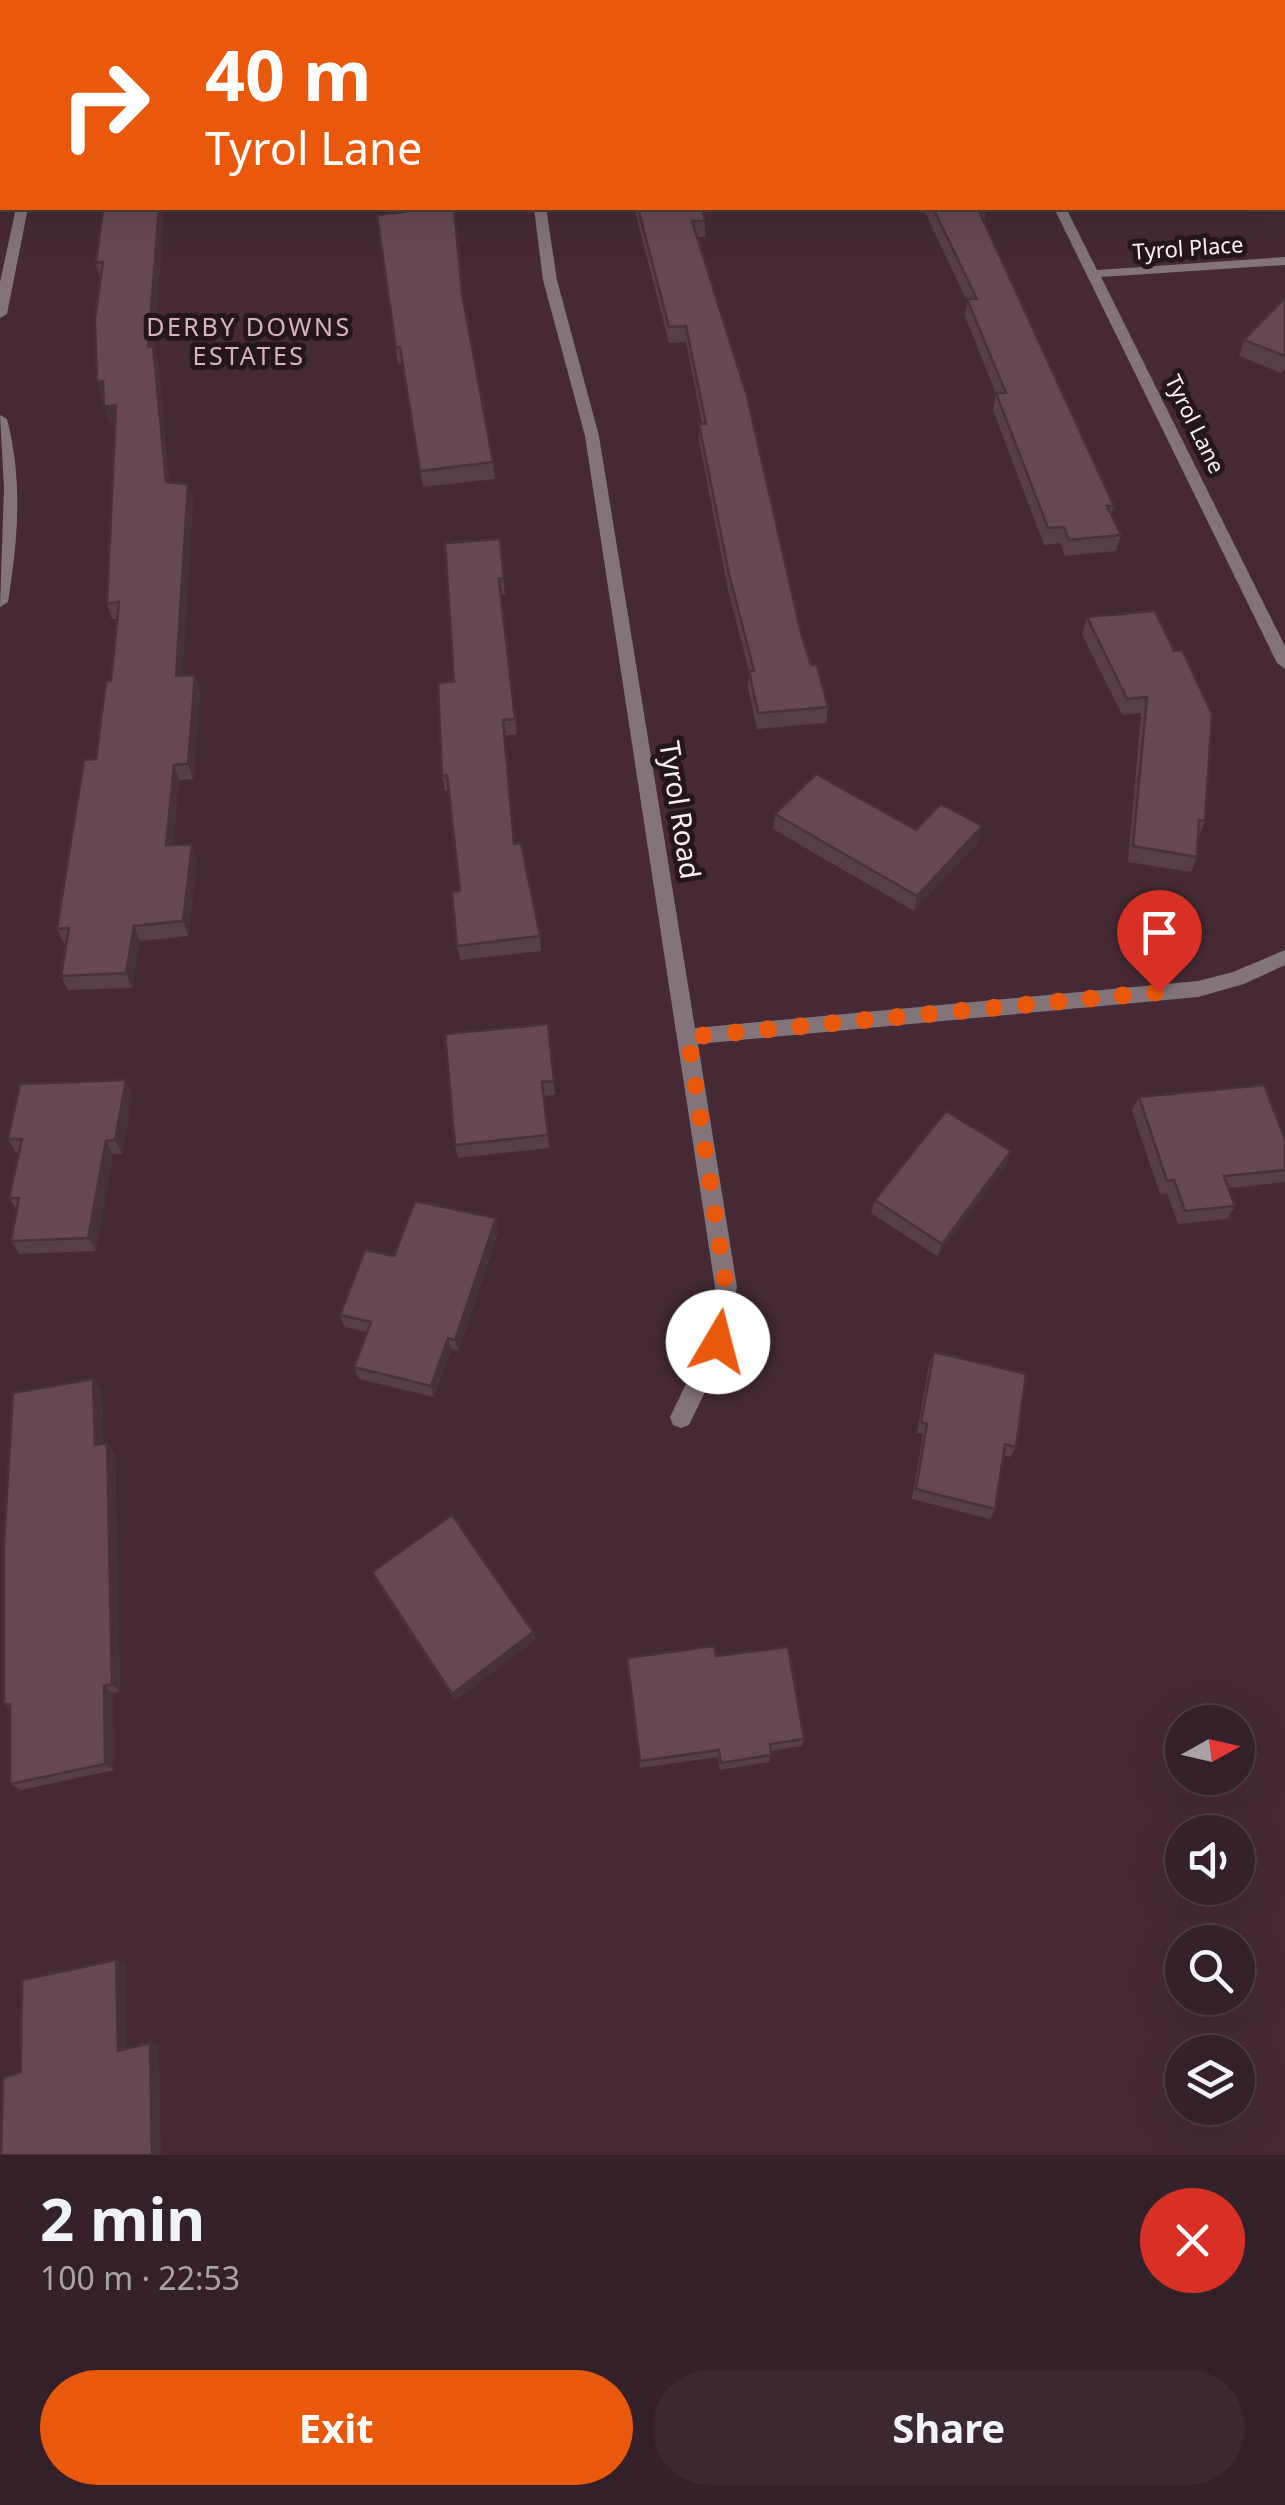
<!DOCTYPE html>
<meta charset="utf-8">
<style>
body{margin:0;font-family:"Noto Sans",sans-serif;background:#3c2830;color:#f1f3f6;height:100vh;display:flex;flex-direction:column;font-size:38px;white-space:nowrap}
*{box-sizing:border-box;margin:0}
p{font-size:32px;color:#a9a3a8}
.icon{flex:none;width:55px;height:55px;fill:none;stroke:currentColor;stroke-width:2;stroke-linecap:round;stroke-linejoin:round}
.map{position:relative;height:2155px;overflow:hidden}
.sheet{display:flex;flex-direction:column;background:#342028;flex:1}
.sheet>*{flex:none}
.banner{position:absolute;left:0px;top:0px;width:1285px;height:210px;box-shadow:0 10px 40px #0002,0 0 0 2px #4e3e45;background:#ea580c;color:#fff;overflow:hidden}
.needle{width:65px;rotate:82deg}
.buttons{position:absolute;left:1165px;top:1705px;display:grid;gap:20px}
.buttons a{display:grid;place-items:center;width:90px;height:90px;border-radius:50%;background:#342028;box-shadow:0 10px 40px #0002,0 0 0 2px #4e3e45;font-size:50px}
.pin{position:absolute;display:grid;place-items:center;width:85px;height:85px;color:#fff;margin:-102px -42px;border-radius:50% 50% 50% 0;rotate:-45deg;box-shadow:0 0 10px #0007}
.pin .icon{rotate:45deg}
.me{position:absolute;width:110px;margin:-55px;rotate:8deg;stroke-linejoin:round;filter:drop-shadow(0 0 8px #0008)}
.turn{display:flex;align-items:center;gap:35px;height:210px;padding:0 40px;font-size:45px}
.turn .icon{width:130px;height:130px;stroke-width:2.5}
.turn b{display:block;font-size:70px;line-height:85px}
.round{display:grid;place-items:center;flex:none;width:105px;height:105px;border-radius:52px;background:#3c2830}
.overview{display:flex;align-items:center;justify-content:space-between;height:170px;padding:0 40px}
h1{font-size:60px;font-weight:700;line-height:75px}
.action{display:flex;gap:20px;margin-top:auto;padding:20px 40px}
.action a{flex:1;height:115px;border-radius:60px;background:#ea580c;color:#fff;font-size:40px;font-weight:700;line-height:115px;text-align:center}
.action a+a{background:#3c2830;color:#f1f3f6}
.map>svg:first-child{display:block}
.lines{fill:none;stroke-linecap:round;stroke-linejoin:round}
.street{fill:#827479;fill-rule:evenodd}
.wall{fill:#583e48}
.shaded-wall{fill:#47323b}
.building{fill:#664854;stroke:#47323b;stroke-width:2.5}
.route{stroke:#ea580c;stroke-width:18;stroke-dasharray:0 32.4}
.labels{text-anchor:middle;stroke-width:10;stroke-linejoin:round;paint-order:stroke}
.far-street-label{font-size:22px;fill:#feeff5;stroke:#24171c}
.far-neighbourhood-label{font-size:25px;letter-spacing:2.5px;fill:#d7b3c1;stroke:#24171c}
.street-label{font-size:28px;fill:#feeff5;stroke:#24171c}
</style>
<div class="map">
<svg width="1285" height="2155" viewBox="0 0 1285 2155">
<rect width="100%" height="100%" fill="#452a35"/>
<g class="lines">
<g class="street">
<polygon points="506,0 516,0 517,2 507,2"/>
<polygon points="953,0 963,0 964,2 954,2"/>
<rect x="0" y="68" width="2" height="6"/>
<polygon points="16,208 28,208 7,314 0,318 0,282"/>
<polygon points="534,208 546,208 557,280 599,436 695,1028 1198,981 1233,972 1285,950 1285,965 1244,984 1198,997 698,1044 737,1287 723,1355 689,1425 681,1428 673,1425 670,1417 700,1355 715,1287 585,436 543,280"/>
<polygon points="1054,208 1066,208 1097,270 1285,257 1285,265 1101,277 1285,646 1285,669 1277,663"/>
<path d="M0 415 7 419C23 481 18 539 8 602L0 607 4 488Z"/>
</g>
</g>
<g class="wall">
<polygon points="313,0 386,0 382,2 321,2"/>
<polygon points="585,0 627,0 585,2"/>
<polygon points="103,208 164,208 154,348 158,362 169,483 188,484 193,500 182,676 200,690 193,779 179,780 173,845 197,860 188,936 140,941 132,988 68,990 61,976 66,944 64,944 57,929 96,759 111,681 117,619 112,619 107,604 115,422 109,423 104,398 102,398 97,382 100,278 96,263"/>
<polygon points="634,208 702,208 705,221 705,237 697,237 801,633 828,707 826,723 757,729 748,687 749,671 728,590 699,440 699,424 702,424 686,342 669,343"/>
<polygon points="923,208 983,208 986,213 984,222 1114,506 1111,515 1121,535 1116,551 1065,556 1060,543 1044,545 993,410 996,394 965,316 967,301"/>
<polygon points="377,215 462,293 493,462 495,479 423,487 402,363 398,364"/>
<polygon points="1285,298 1285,368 1281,373 1239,356 1244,340"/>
<polygon points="500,539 505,595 501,595 517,734 504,736 514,844 540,936 541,951 460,960 457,946 460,891 449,791 445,791 442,776 454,681"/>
<polygon points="1155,611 1205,821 1199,836 1197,857 1191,872 1128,862 1141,713 1122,715 1082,634 1087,617"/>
<polygon points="775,814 916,830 978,842 914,911 773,829"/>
<polygon points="548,1024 555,1095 544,1096 549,1148 458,1158 455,1145"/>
<polygon points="132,1094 122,1154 113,1154 96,1251 19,1254 11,1241 17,1210 9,1198 19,1153 16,1153 8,1139"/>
<polygon points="1139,1097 1285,1139 1285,1182 1229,1188 1235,1206 1227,1219 1178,1224 1167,1193 1160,1194 1132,1111"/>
<polygon points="1011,1151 1006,1165 937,1256 871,1213 875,1200"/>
<polygon points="498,1231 458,1351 451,1349 434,1397 359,1379 354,1367 367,1332 344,1327 340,1315 394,1256"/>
<polygon points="934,1352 1016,1447 1010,1457 1003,1455 995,1509 990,1519 912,1499 923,1434 917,1433 929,1364"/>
<polygon points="101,1391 103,1444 115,1453 120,1692 113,1693 114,1770 21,1790 10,1784 10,1709 4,1704"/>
<polygon points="372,1572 533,1632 535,1640 455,1701 376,1581"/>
<polygon points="716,1656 804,1739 802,1746 771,1751 769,1762 720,1770 718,1757 640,1768 628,1666"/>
</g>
<g class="shaded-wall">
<polygon points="363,0 386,0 382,2 361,2"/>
<polygon points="159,208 164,208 154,348 158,362 170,498 166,482 148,347"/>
<polygon points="103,381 108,397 102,398 97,382"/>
<polygon points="116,405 121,421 109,423 104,407"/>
<polygon points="188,484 193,500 181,692 176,676"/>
<polygon points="195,675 200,690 193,779 188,764"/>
<polygon points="174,765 179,780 172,860 166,845"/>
<polygon points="982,826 978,842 914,911 917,896"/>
<polygon points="192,845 197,860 188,936 183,921"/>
<polygon points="134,926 140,941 132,988 126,973"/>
<polygon points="126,1080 132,1094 122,1154 115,1140"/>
<polygon points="106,1141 113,1154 96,1251 88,1238"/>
<polygon points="1011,1151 1006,1165 937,1256 942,1244"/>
<polygon points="496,1218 498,1231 458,1351 455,1340"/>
<polygon points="448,1338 451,1349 434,1397 431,1386"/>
<polygon points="93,1379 101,1391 103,1456 95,1445"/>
<polygon points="107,1443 115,1453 120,1692 112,1684"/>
<polygon points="533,1632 535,1640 455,1701 452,1694"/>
<polygon points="104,1686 113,1693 114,1770 105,1764"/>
<polygon points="116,1960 126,1963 127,2053 118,2051"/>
<polygon points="150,2043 159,2045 161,2155 152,2155"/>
</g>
<g class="building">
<polygon points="1046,0 1105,0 1106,2 1047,2"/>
<polygon points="103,208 159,208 148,347 153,346 166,482 188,484 176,676 195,675 188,764 174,765 166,845 192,845 183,921 134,926 126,973 61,976 69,928 57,929 84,760 96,759 106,681 111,681 119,602 107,604 116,405 104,407 103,381 97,382 95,319 103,262 96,263"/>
<polygon points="405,208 454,208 462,293 493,462 420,471 400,347 396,348 377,215 405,212"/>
<polygon points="638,208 702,208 705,221 692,221 747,396 801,633 811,665 817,665 828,707 758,713 749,671 754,671 729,574 699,424 706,424 686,326 669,327"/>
<polygon points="933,208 983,208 986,213 980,213 1114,506 1107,506 1121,535 1069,540 1064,527 1048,528 996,393 1006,393 967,299 977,299"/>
<polygon points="1285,298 1285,356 1244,340"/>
<polygon points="500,539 504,578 499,579 515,719 503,720 514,844 521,843 540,936 457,946 452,892 460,891 447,775 442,776 438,683 454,681 445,543"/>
<polygon points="1155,611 1174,651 1182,650 1212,714 1205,821 1199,820 1197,857 1133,846 1147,697 1127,699 1087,617"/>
<polygon points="816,774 916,830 941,804 982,826 917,896 775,814"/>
<polygon points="548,1024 554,1081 542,1082 548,1135 455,1145 445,1034"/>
<polygon points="126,1080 115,1140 106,1141 88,1238 11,1241 19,1198 9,1198 22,1139 8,1139 20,1084"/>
<polygon points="1264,1085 1285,1139 1285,1170 1224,1176 1235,1206 1185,1211 1174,1180 1167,1181 1139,1097"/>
<polygon points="946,1111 1011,1151 942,1244 875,1200"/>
<polygon points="415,1201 496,1218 455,1340 448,1338 431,1386 354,1367 371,1322 340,1315 365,1250 394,1256"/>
<polygon points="934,1352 1026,1374 1016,1447 1005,1444 995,1509 916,1489 927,1424 921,1422"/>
<polygon points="93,1379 95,1445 107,1443 112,1684 104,1686 105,1764 10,1784 10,1704 4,1704 4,1545 13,1393"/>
<polygon points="452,1515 533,1632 452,1694 372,1572"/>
<polygon points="714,1646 716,1656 788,1647 804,1739 770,1744 771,1755 721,1763 719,1750 640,1761 627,1658"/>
<polygon points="116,1960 118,2051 150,2043 152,2155 1,2155 3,2078 21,2072 22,1980"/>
</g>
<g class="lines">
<polyline class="route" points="718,1342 726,1287 688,1037 1159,992"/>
</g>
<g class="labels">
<g class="far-street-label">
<text transform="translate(1188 248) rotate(-4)" y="8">Tyrol Place</text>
<text transform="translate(1195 424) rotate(64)" y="8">Tyrol Lane</text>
</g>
<g class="far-neighbourhood-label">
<text x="249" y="336">DERBY DOWNS<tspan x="249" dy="29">ESTATES</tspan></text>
</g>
<g class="street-label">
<text transform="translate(680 810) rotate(81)" y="10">Tyrol Road</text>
</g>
</g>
</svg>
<div class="buttons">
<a><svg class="needle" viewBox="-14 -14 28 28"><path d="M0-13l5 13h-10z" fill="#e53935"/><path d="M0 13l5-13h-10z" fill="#a9a3a8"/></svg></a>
<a><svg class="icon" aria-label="sound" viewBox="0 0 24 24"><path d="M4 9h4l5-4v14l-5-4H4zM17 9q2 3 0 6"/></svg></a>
<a><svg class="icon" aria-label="search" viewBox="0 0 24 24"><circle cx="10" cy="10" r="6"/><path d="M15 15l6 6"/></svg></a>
<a><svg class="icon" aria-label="layers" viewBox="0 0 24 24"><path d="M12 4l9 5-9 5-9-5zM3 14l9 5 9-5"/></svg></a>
</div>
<div class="pin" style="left:1159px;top:992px;background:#d93025"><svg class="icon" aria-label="arrive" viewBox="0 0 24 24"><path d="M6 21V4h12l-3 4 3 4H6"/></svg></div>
<svg class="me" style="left:718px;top:1342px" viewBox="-20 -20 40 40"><circle r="19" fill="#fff"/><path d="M0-13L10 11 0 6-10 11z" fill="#ea580c"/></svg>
<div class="banner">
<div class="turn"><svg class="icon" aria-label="right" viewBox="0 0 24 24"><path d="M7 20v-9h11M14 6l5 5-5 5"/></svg><div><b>40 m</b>Tyrol Lane</div></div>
</div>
</div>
<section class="sheet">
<div class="overview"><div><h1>2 min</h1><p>100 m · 22:53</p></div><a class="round" style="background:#d93025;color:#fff"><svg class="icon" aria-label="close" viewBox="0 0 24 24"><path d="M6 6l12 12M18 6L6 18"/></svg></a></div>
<div class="action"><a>Exit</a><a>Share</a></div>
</section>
